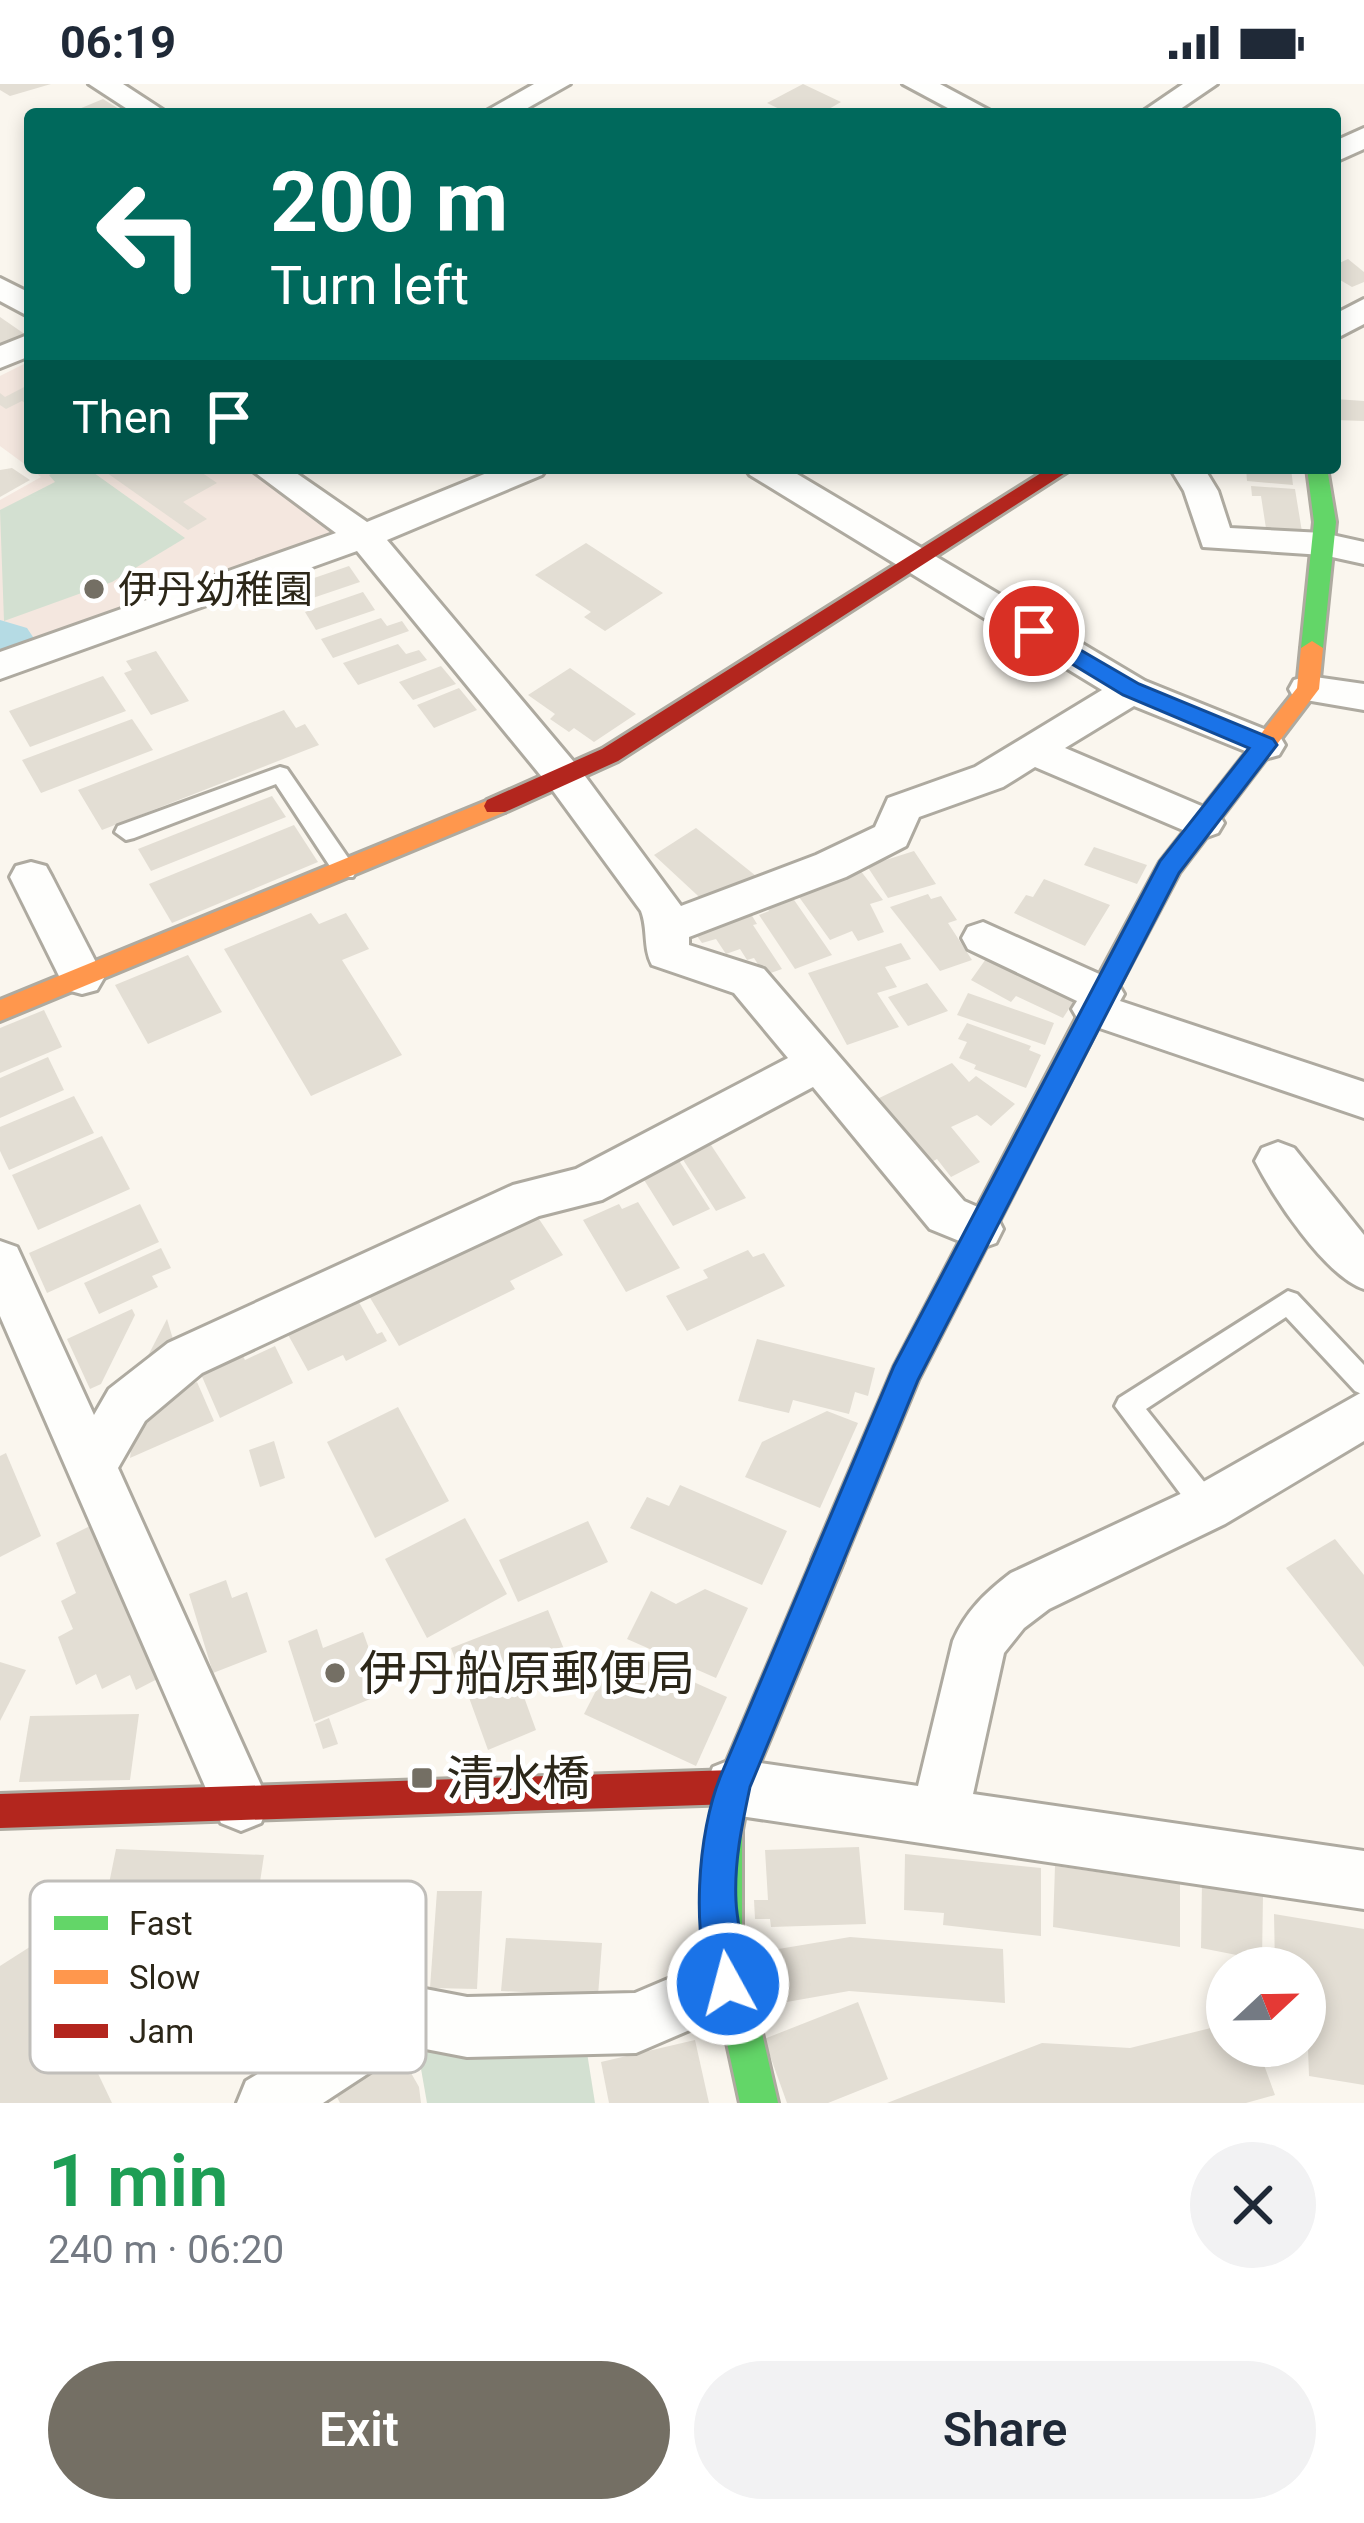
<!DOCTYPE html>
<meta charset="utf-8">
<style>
body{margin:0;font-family:Roboto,"Noto Sans JP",sans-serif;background:#f2f2f3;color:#1f2937;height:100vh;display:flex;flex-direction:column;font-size:45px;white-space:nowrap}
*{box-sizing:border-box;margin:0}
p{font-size:39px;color:#747a83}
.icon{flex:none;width:66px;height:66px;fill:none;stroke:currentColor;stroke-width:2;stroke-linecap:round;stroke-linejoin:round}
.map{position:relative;height:2019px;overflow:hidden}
.drawer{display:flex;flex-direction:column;background:#fff;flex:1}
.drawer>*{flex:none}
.guide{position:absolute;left:24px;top:24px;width:1317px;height:366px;border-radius:12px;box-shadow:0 6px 18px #0003;background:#00695c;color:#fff;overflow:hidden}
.needle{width:78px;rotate:68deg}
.controls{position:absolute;left:1206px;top:1863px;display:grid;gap:24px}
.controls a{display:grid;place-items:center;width:120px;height:120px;border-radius:50%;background:#fff;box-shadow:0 6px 18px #0003;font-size:60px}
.pin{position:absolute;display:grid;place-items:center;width:102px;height:102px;color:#fff;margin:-51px;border:6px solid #fff;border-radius:50%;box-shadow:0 3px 12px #0007}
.me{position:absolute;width:132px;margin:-66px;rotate:353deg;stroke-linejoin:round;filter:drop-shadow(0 0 9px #0008)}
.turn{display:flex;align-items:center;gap:42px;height:252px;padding:0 48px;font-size:54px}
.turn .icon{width:156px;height:156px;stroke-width:2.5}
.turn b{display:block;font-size:84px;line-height:102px}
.then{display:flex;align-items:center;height:114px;padding:0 48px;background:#0003;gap:24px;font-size:45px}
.round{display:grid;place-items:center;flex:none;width:126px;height:126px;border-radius:63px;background:#f2f2f3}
.headline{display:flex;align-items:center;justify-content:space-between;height:204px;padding:0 48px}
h1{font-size:72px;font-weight:600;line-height:90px;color:#1e9e55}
.button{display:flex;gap:24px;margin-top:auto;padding:24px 48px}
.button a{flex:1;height:138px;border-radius:72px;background:#746f64;color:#fff;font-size:48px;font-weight:600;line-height:138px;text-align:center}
.button a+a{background:#f2f2f3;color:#1f2937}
.status{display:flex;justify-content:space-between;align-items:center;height:84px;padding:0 60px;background:#fff;direction:ltr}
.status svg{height:33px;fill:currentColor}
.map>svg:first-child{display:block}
.education{fill:#f4e7df}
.green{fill:#d3e0d1}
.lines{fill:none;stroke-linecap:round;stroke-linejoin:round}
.river{fill:#b5dbe4;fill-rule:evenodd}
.building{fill:#e3ded4}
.lane-casing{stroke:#aeaaa0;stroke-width:6}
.street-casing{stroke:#aeaaa0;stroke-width:6}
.fast-casing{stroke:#aeaaa0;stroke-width:6}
.slow-casing{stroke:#aeaaa0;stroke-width:6}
.jam-casing{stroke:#aeaaa0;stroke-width:6}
.lane{fill:#fefefc;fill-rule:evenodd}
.street{fill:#fefefc;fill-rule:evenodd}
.fast{fill:#63d668;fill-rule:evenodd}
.slow{fill:#ff974d;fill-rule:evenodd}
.jam{fill:#b3261e;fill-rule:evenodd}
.route{fill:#1a73e8;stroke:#114b97;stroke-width:3}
.poi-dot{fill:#746f64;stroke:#fff;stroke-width:4.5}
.labels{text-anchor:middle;stroke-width:10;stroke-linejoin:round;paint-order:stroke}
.poi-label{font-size:39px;fill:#2c2719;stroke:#fff;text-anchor:start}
.near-poi-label{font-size:48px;fill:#2c2719;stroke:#fff;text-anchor:start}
.key{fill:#fff;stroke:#c0beba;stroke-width:3}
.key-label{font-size:33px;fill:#2c2719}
</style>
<div class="status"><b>06:19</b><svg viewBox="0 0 49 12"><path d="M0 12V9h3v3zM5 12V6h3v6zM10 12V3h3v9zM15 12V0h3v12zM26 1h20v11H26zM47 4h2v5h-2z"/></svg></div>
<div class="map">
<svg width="1364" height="2019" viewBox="0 0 1364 2019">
<rect width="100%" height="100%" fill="#faf6ee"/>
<g class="education">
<polygon points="30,277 30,384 0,362 0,292"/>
<polygon points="30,384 250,384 334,441 336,450 7,568 0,555 0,416 41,393"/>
</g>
<g class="green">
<polygon points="62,384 87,384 185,454 112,498 4,537 0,426 55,398 49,391"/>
<polygon points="585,1956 595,2019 427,2019 417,1962"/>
</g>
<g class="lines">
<polygon class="river" points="0,536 27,544 39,562 29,584 0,591"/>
</g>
<g class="building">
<polygon points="0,0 51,0 10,12 0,6"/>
<polygon points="803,0 841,18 820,30 790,30 767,19"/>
<polygon points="103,15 119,25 106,30 67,30"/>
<polygon points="1348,175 1364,188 1364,198 1352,203 1335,193 1335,181"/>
<polygon points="0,233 26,251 0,264"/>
<polygon points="30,300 30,323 22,317 6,325 0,321 0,309 5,313"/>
<polygon points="1335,315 1364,317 1364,337 1335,336"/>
<polygon points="12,384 30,396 0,413 0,386"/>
<polygon points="100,384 195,384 217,399 183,418 207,435 188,446"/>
<polygon points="1246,384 1291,384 1293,401 1247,397"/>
<polygon points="1251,402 1295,405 1303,454 1267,451 1261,412 1252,412"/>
<polygon points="586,459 663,509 605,547 584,533 591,528 535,491"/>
<polygon points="349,482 360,498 295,520 285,504"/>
<polygon points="363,508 375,526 316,546 305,528"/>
<polygon points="381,534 387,542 402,537 409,547 333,574 321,555"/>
<polygon points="398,560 406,570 419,566 427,576 358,601 343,579"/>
<polygon points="156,567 189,617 151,631 124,589 132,586 126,577"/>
<polygon points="441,582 456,600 413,616 399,598"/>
<polygon points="570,584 636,630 594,658 574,644 569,648 550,635 555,630 528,611"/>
<polygon points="103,592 126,627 30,663 9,627"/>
<polygon points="459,604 477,626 434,644 417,621"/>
<polygon points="284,626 296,644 305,640 319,661 102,746 78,706"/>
<polygon points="132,635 153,666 41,709 22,676"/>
<polygon points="272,712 286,733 151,787 138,765"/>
<polygon points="294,741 318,778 172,839 149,800"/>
<polygon points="696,744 756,792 710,823 654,771"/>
<polygon points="1094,763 1147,781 1137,800 1084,781"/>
<polygon points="914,767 936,800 888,814 867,782"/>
<polygon points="857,782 883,816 870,820 884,848 858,857 852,847 830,856 794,806"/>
<polygon points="1044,795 1110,821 1085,862 1014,829 1026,811 1033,813"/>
<polygon points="790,810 832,871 795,885 759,831 769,827 764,819"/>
<polygon points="928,810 931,815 941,812 957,836 948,839 972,876 940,887 890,823"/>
<polygon points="748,825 757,840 753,841 782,885 765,891 754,874 747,876 740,865 726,870 716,855 702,859 692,845"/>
<polygon points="311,829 319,840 346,829 369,865 342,876 402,971 311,1012 224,865"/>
<polygon points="901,859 911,875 885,883 897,903 877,909 899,943 847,961 808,889"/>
<polygon points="188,871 222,928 148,960 115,901"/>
<polygon points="988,872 1076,914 1063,934 1016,912 1011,918 971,896"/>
<polygon points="927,899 948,927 908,942 888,913"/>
<polygon points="968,909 1054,939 1045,961 957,931"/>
<polygon points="44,926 62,963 0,989 0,944"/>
<polygon points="967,939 1031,962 1029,966 1041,971 1026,1004 974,985 976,981 959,974 967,958 958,955"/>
<polygon points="48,973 64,1006 0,1034 0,994"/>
<polygon points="952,979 969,998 976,992 1015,1020 991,1042 977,1031 951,1043 980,1078 951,1093 937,1075 921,1084 875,1016"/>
<polygon points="74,1012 94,1049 9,1086 0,1067 0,1043"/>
<polygon points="102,1052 130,1105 38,1146 12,1091"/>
<polygon points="711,1061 746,1114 716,1127 682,1074"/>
<polygon points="678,1075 710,1125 673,1142 641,1091"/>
<polygon points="638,1118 680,1184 626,1208 583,1136 619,1120 622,1125"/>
<polygon points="140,1120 159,1158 47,1209 29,1169"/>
<polygon points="533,1126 563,1171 510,1197 515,1205 399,1262 366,1207"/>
<polygon points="161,1164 171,1184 152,1192 158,1203 99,1230 84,1199"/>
<polygon points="748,1166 753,1173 764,1169 785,1202 687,1247 666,1212 708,1194 703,1186"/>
<polygon points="356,1213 377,1250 382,1248 387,1257 346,1277 343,1271 308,1287 286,1247"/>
<polygon points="132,1225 135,1231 101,1300 90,1305 67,1255"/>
<polygon points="167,1235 175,1262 137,1293"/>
<polygon points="757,1255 875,1284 868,1312 855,1308 849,1330 793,1316 789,1329 738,1317"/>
<polygon points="275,1262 293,1299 220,1334 200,1288 241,1268 245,1276"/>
<polygon points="197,1298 214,1337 130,1374 136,1324"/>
<polygon points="398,1323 449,1417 375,1454 327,1358"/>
<polygon points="827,1327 858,1339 820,1424 745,1393 762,1358"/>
<polygon points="274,1357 285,1394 260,1403 249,1366"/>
<polygon points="6,1369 41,1452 0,1473 0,1372"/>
<polygon points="680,1401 787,1447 762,1501 630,1444 647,1413 669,1422"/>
<polygon points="465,1434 507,1510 427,1554 385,1475"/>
<polygon points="102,1436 167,1590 136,1606 130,1591 102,1605 96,1590 76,1601 58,1553 73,1545 61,1517 76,1509 56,1459"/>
<polygon points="588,1437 608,1478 518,1518 499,1476"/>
<polygon points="1335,1455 1364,1491 1364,1583 1286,1484"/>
<polygon points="226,1496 232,1514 247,1508 267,1568 213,1589 189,1510"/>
<polygon points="705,1505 748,1524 716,1594 627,1555 651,1507 676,1520"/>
<polygon points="548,1526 571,1582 520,1602 536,1646 488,1666 451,1564"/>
<polygon points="317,1545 323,1564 363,1548 385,1609 314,1638 288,1557"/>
<polygon points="618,1564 727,1613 696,1682 584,1630"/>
<polygon points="0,1578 26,1586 0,1637"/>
<polygon points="139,1630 130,1696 19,1698 30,1632"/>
<polygon points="329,1634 338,1660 323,1665 315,1640"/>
<polygon points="859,1763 866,1840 771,1843 770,1835 755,1835 754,1816 768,1816 765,1766"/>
<polygon points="116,1765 264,1771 256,1825 228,1825 222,1864 97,1859"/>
<polygon points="905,1770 1041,1784 1041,1852 943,1841 944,1829 904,1826"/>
<polygon points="1055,1782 1180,1800 1180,1863 1053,1843"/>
<polygon points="1202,1798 1263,1810 1262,1876 1201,1864"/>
<polygon points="437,1807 482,1807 477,1905 430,1904"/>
<polygon points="1274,1830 1364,1845 1364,2001 1309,1992 1305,1884 1275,1884"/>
<polygon points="850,1853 1003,1865 1005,1919 849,1907 764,1922 755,1869"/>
<polygon points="506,1854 602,1859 598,1912 501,1907"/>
<polygon points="36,1859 112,2019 0,2019 0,1882"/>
<polygon points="858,1918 888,1995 828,2019 787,2019 764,1955"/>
<polygon points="1227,1940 1227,1962 1257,1962 1275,2011 1246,2019 887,2019 1042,1959 1130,1964"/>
<polygon points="695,1956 709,2019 609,2019 601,1978"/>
<polygon points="398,1966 419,2003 421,2019 340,2019 336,2011"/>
</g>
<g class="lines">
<g class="lane-casing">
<g id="lane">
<polygon points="280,683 287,685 353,781 356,787 353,793 337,793 276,700 134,754 126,756 115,748 118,742"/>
<polygon points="1288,1207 1297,1210 1364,1281 1364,1311 1355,1307 1286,1233 1146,1325 1217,1414 1221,1423 1217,1432 1207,1436 1197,1432 1115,1322 1119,1314"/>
</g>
</g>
<g class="street-casing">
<g id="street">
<polygon points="89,0 123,0 169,30 135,30"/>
<polygon points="534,0 570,0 517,30 481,30"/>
<polygon points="903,0 940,0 996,30 959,30"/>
<polygon points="1183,0 1217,0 1173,30 1139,30"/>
<polygon points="1364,44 1364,65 1335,78 1335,57"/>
<polygon points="0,194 30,209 30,233 0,217"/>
<polygon points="1364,215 1364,240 1335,255 1335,230"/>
<polygon points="30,250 30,272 0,284 0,262"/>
<path d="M249 384H289L367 438 499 384H547L542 391 387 456 579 684 681 822 816 771 875 743 888 714 975 683 1102 606 750 391 745 384H787L1145 597 1279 651 1285 661 1279 671 1265 675 1134 622 1065 664 1218 729 1224 739 1218 749 1204 754 1190 749 1035 683 1003 703 919 733 906 762 846 793 689 853V861L764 885 964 1117 996 1131 1003 1145 996 1159 979 1165 930 1145 813 1003 602 1116 539 1132 202 1289 145 1337 118 1384 269 1719 261 1739 241 1747 221 1739 0 1232V1157L17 1163 94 1331 109 1305 168 1259 513 1101 576 1085 788 974 734 909 652 881C643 864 648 845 641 827L551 704 357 467 0 595V568L336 449Z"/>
<polygon points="1170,384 1204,384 1218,407 1230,444 1323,449 1364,458 1364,480 1323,471 1203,463 1184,407"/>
<polygon points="1308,592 1364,600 1364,626 1294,614 1289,605 1294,596"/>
<polygon points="31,778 46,782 52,793 104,894 97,906 82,910 67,906 60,894 10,793 16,782"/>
<polygon points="983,838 1117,898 1124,910 1120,917 1364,998 1364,1034 1079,937 1072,925 1077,917 968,865 962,854 968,843"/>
<path d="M1278 1058 1294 1064 1364 1151V1205C1325 1192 1274 1114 1255 1077L1262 1064Z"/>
<path d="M1364 1307V1357L1225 1440 1049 1525 1024 1544 1004 1569 973 1710 1364 1767V1825L733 1731 713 1723 705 1703 713 1683 733 1675 918 1702 953 1557C966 1527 986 1508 1011 1489L1189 1406Z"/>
<polygon points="727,1870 748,1879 757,1900 748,1921 636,1969 467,1973 410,1962 323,2019 237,2019 246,1997 404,1901 467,1913 635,1909"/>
</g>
</g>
<g class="fast-casing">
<g id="fast">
<polygon points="1307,384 1327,384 1336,438 1323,564 1312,571 1301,564 1314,438"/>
<polygon points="828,1461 839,1465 844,1476 750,1703 742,1746 742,1862 778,2019 740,2019 706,1862 708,1746 716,1703 817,1465"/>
</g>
</g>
<g class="slow-casing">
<g id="slow">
<polygon points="1312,557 1323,564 1319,605 1179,789 1115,910 918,1296 839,1487 828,1491 817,1487 812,1476 894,1283 1089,910 1160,778 1297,604 1301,564"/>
<polygon points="496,713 508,722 505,728 0,937 0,916"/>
</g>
</g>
<g class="jam-casing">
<g id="jam">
<polygon points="1049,384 1073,384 618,677 505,728 487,728 484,722 487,716 602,665"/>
<polygon points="733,1686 745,1691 750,1703 745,1715 733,1720 0,1744 0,1710"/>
</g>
</g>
<use href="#lane" class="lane"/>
<use href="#street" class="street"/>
<use href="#fast" class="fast"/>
<use href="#slow" class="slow"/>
<use href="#jam" class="jam"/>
</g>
<path class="route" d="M1034 539 1139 600 1273 655 1277 661 1179 789 918 1296 750 1703C742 1741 734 1778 736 1817 737 1848 752 1884 740 1912L728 1918 715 1912C690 1854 697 1749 721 1691L894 1282 1160 777 1249 664 1123 611 1026 552 1022 547Z"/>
<g class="poi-dot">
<circle cx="94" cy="505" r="12"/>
<circle cx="335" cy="1589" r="12"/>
<rect x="410" y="1682" width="24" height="24" rx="6"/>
</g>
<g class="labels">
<g class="poi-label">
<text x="118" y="519">伊丹幼稚園</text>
</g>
<g class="near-poi-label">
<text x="359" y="1606">伊丹船原郵便局</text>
<text x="446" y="1711">清水橋</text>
</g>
</g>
<rect x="30" y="1797" width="396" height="192" rx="18" class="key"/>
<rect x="54" y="1832" width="54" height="14" fill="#63d668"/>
<rect x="54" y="1886" width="54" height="14" fill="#ff974d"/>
<rect x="54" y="1940" width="54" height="14" fill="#b3261e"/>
<g class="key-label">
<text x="129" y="1851">Fast</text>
<text x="129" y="1905">Slow</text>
<text x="129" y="1959">Jam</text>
</g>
</svg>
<div class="controls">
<a><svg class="needle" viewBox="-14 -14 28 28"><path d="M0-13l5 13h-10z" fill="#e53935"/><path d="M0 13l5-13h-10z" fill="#747a83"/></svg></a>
</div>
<div class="pin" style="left:1034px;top:547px;background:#d93025"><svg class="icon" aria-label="arrive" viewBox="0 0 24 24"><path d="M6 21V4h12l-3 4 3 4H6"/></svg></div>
<svg class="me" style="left:728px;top:1900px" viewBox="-20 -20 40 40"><circle r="17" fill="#1a73e8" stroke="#fff" stroke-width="3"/><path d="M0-11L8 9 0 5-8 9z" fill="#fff"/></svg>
<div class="guide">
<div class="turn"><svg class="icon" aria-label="left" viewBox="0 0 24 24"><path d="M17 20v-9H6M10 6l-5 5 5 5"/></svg><div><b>200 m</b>Turn left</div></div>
<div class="then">Then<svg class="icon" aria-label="arrive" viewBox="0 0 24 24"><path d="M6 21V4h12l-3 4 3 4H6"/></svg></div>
</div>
</div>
<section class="drawer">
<div class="headline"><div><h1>1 min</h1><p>240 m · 06:20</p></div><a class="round"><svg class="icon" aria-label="close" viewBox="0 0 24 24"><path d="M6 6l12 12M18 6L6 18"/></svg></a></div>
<div class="button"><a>Exit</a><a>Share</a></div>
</section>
